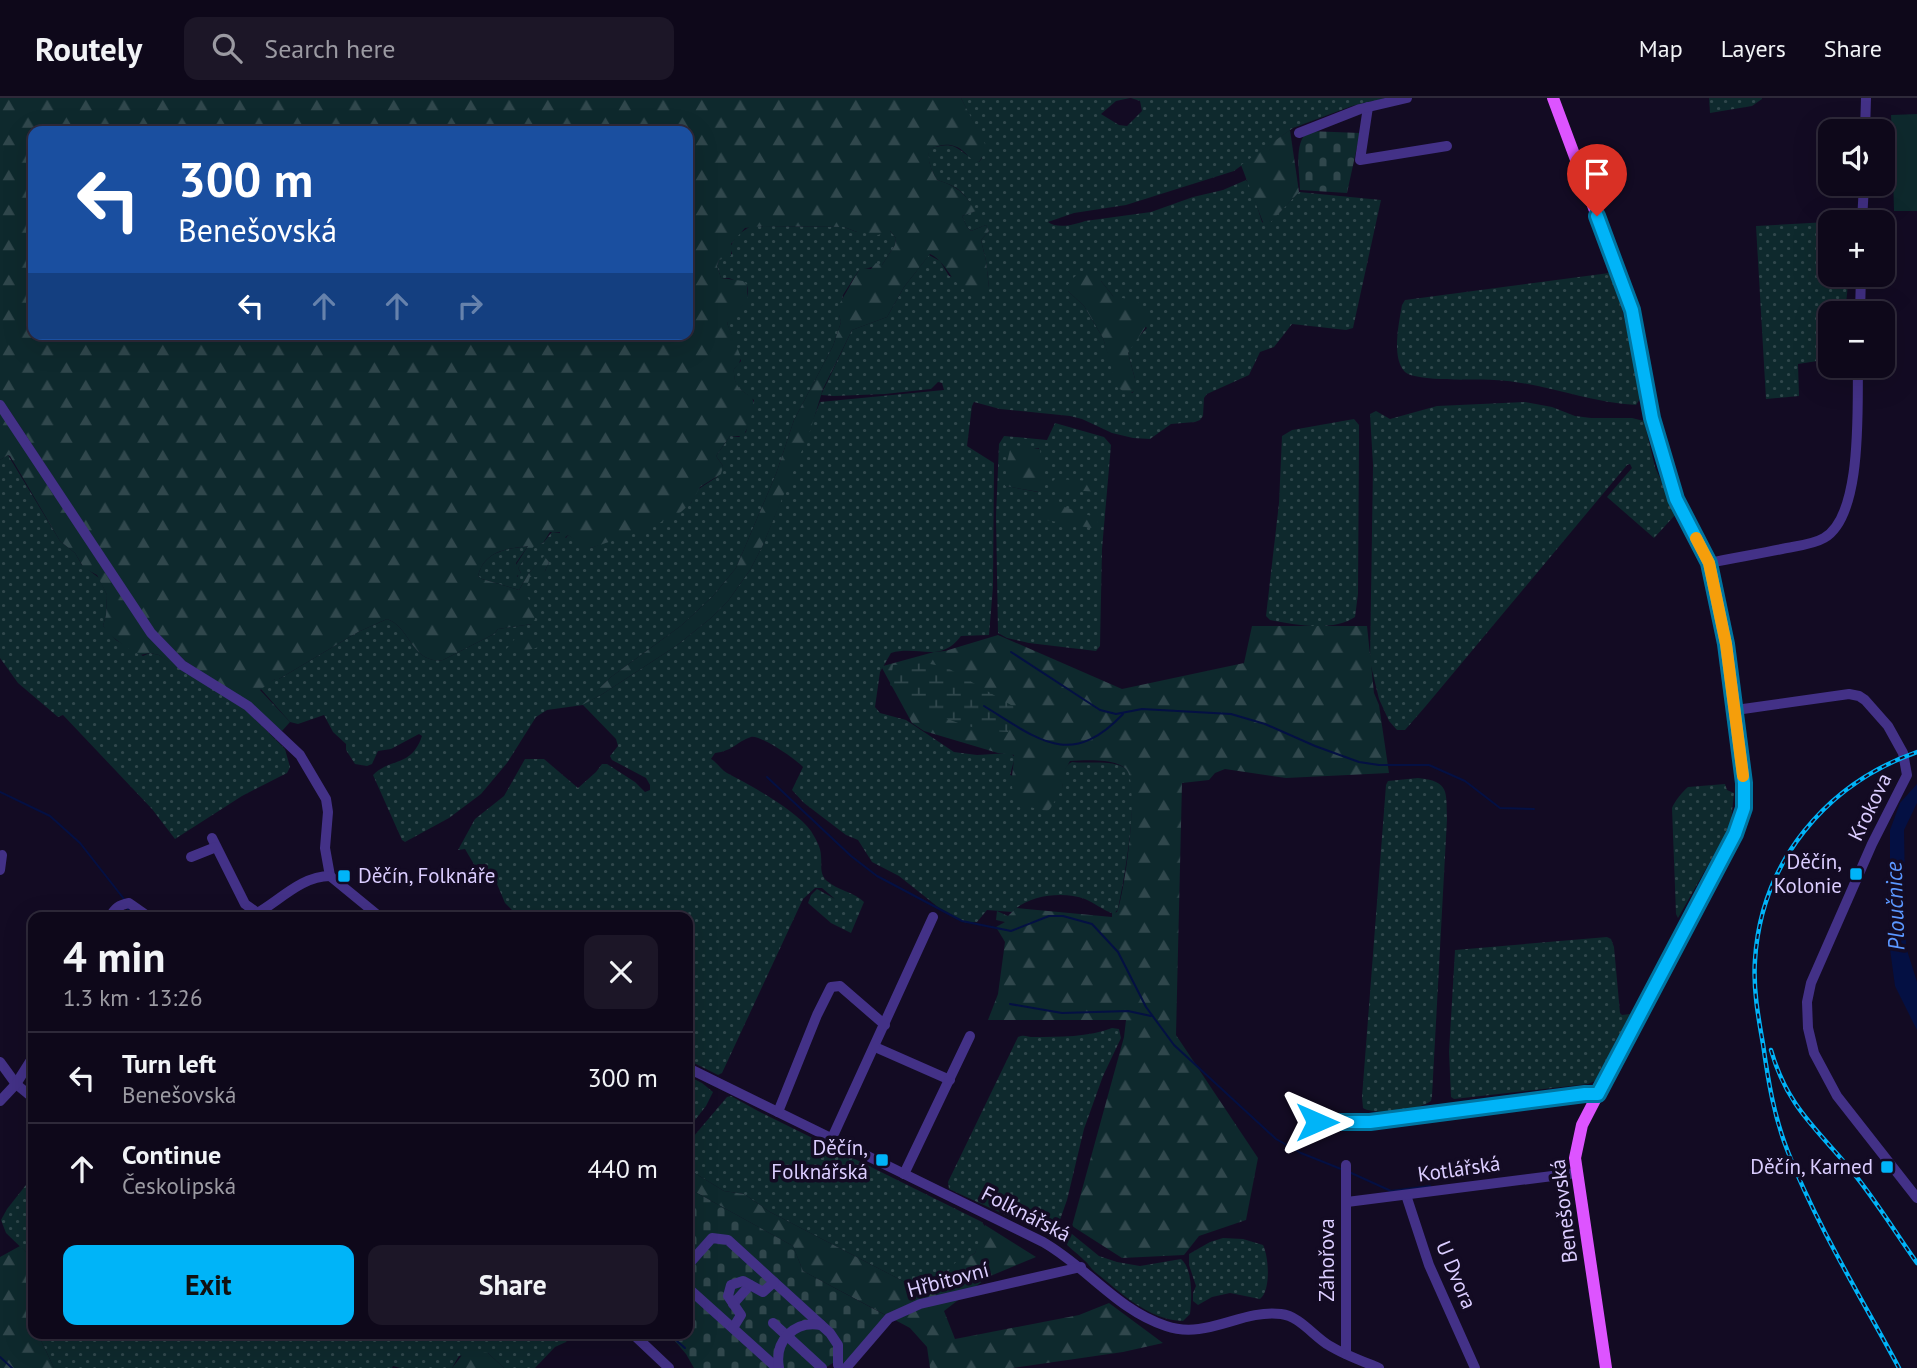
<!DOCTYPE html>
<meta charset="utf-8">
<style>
body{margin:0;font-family:"PT Sans",sans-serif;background:#1c1627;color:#f1f3f6;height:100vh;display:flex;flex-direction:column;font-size:26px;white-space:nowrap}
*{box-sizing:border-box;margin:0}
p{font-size:23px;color:#9b9aa2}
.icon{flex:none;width:38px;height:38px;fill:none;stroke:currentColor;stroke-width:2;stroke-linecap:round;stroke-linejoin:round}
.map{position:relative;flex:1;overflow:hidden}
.details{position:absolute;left:28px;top:814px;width:665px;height:427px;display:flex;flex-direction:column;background:#0e081a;border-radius:14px;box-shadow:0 7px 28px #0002,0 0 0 2px #2e2939}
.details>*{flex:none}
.banner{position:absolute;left:28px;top:28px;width:665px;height:214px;border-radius:14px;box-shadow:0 7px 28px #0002,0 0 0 2px #2e2939;background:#1a4fa0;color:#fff;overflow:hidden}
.tools{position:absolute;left:1818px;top:21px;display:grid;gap:14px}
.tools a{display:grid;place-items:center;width:77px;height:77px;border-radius:14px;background:#0e081a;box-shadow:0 7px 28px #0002,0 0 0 2px #2e2939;font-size:35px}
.pin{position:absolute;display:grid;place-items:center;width:60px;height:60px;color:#fff;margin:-72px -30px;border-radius:50% 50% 50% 0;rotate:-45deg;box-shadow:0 0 7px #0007}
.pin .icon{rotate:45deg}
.me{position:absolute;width:77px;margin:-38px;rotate:90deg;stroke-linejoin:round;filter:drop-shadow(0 0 5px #0008)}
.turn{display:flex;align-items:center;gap:24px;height:147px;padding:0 35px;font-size:32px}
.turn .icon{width:91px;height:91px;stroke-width:2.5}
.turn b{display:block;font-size:49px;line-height:60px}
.lanes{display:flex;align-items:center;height:66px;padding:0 35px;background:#0003;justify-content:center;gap:35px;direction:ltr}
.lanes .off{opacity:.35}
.round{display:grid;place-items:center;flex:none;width:74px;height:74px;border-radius:14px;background:#1c1627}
.head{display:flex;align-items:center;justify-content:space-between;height:119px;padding:0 35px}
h1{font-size:42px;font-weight:600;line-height:52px}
.button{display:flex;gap:14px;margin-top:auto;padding:14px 35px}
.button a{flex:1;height:80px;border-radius:14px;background:#00b4f8;color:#111;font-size:28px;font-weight:600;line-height:80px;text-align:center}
.button a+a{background:#1c1627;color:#f1f3f6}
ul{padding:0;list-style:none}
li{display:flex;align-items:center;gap:21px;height:91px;padding:0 35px;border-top:2px solid #2e2939}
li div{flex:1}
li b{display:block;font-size:26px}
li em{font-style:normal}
header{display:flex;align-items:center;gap:42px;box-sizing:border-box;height:98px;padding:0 35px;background:#0e081a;border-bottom:2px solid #2e2939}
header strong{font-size:33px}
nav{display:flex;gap:38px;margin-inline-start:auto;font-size:24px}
.search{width:490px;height:63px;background:#1c1627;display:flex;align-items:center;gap:18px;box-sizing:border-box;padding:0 24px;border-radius:14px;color:#9b9aa2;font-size:26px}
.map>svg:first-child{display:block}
.grass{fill:url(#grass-dots);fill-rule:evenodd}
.forest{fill:url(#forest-firs);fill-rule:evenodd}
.wetland{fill:url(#wetland-marsh)}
.cemetery{fill:url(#cemetery-stones)}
.pitch{fill:#0e292d}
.water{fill:#041043}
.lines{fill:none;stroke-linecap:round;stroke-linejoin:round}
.stream{stroke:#041043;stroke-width:2}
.minor{stroke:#433187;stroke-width:10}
.major{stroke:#dd54ff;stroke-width:12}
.rail-casing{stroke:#00b4f8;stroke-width:4.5}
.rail{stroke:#130b23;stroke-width:2;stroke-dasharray:5;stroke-linecap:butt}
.route-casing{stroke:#0075a1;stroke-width:18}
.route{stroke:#00b4f8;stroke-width:12}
.slow{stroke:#f59e0b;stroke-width:12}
.poi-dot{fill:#00b4f8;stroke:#130b23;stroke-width:2.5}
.labels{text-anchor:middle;stroke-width:7;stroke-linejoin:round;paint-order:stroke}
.street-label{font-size:21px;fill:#dbcdff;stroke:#130b23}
.poi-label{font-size:21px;fill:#dbcdff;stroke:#130b23;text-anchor:end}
.water-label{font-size:23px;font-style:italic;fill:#5b97ff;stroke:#130b23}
</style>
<header>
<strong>Routely</strong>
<div class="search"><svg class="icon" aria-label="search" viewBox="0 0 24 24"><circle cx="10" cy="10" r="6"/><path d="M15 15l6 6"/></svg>Search here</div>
<nav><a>Map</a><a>Layers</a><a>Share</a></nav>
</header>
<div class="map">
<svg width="1917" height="1270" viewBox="0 0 1917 1270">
<defs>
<pattern id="grass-dots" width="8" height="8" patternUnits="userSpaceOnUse" patternTransform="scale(1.75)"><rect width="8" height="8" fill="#0e292d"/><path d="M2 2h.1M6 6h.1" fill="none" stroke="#30474c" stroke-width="1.8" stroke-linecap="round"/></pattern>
<pattern id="forest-firs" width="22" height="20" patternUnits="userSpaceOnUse" patternTransform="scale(1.75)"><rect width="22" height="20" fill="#0e292d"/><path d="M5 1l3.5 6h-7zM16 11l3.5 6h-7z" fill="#30474c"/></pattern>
<pattern id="wetland-marsh" width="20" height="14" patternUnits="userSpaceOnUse" patternTransform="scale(1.75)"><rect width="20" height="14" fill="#0e292d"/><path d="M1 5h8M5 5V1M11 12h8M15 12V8" fill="none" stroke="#30474c"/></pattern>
<pattern id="cemetery-stones" width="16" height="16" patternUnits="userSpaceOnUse" patternTransform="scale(1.75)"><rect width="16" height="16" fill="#0e292d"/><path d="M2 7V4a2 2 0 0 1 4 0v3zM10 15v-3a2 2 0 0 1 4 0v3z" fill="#30474c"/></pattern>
</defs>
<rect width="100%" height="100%" fill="#130b23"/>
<g class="grass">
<path d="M961 0H1130L1116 3 1101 16 1119 27 1127 28 1142 13 1140 3 1131 0H1386L1352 8 1293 30 1234 73 1126 107 1074 115 1048 124C1057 131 1074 127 1085 123L1151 114 1193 99 1223 92 1246 82 1250 86 1262 124 1267 127 1299 94 1381 102 1353 230 1346 232 1292 226 1274 249 1260 254 1249 277 1207 296 1204 300 1203 318 1200 322 1195 324 1171 326 1150 341 1133 340 1112 335 1082 321 1070 318 1000 311 974 304 972 308 967 348 994 365 993 489 989 537 961 538C940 566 919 547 891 555L880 574 875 609 880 615 906 622 954 654 977 657 1010 655 1015 659 1010 677 1062 691C1063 682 1062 668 1072 664 1087 666 1114 661 1126 671 1142 685 1123 788 1118 811L1114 816C1102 812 1095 805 1085 801 1063 793 1028 797 1012 814L987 812 977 824 966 825 938 809 899 778 872 764 858 742 846 737 804 705 792 692 803 669C796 661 759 636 751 639 736 644 733 653 715 655L711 661C718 665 721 672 727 675 750 687 796 712 811 733 815 740 821 749 821 758 822 766 819 776 827 783 837 792 854 794 864 804L851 835 831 825 808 805 811 797 817 791 835 801 822 790H815L803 801 722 975 718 977 688 962V819H519L505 805 497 786 475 768 465 751 458 752 475 721 504 698 525 661H544L578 690 596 674 602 666H607L635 684 645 694 650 692V687L646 680 612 662 610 658 618 648 616 641 583 607 547 612 536 619 507 665 481 696 449 720 405 744 402 742 373 677C391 659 411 670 422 638L419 636 391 651 378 653 372 666 367 668 355 666 346 652V646L333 634 324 617 298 626 290 624 260 590 275 581H279L358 534 387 521C411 529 411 566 443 562L494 536 498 531 532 526 524 495 530 478 545 473 549 464 544 459 529 475 519 492 482 481 478 478C485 452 507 451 528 448L516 465 517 479 521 475 518 470 534 447 543 445 552 434 561 435 566 440 568 437 591 450 621 438 691 405 697 392 717 379 723 368 716 358 730 338 739 339 746 334 754 302C742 291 733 291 734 271L741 263 727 225C736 210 751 207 747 187L729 180H721L717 168 719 162 732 156 730 149 737 137 751 128 844 129 857 134 890 133 896 140 895 147 882 167 859 172 843 197 839 216 841 224 833 248 794 322 776 376 736 470 713 498 682 527 611 579 585 605 601 597 676 548 711 520 728 503 750 472 763 447 820 304 944 292 942 285 938 284 931 291 885 296 834 298 821 297 852 232 887 219 904 189 929 157 940 163 949 178 989 190 986 163 981 142 989 133 986 127 971 133 967 129 962 118 975 113C963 93 959 89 937 82 932 74 926 60 929 51 958 41 956 53 979 64L982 60 983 44ZM1101 183 1113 198 1147 230 1134 243 1128 255 1135 281V292L1132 295 1111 265 1103 240 1084 208 1068 193Z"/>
<polygon points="1709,0 1762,0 1762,1 1752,8 1710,15"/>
<polygon points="1855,120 1854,124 1830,124 1830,177 1849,177 1845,215 1830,215 1830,261 1798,266 1799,298 1766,301 1756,128 1846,123"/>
<path d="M1609 175 1622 211 1641 295V299L1636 307C1588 305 1543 284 1494 282 1477 281 1416 284 1405 274 1391 260 1399 225 1402 207L1405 202Z"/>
<polygon points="1525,304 1552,309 1575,318 1591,320 1632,320 1644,323 1655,369 1676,416 1654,440 1607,399 1632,370 1630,366 1627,367 1425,609 1405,632 1397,632 1389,623 1379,601 1370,564 1373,367 1370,316 1376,313 1390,321 1437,308"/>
<path d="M1354 321 1359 327V346L1358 496 1355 519C1334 534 1294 527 1270 522L1266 518 1279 405 1282 338 1292 332Z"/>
<path d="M1055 325 1104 339 1111 347 1102 451 1100 548 1096 553 1029 545 1007 540 998 535 996 418 999 346 1004 338 1047 342ZM1032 350H1039L1038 394 1006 388Z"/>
<polygon points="8,357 60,443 75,455 82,467 99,480 107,497 106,517 103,528 116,542 143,558 150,555 159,557 245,611 285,651 290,669 287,675 242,698 175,741 152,711 63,617 58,619 18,585 0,560 0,362"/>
<path d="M1418 680C1450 683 1446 694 1447 721L1432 998 1431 1003C1419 1012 1376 1018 1363 1010L1362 999 1386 687 1388 683Z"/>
<path d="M1725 686 1727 692 1734 695 1731 723 1724 739 1678 820 1676 816 1672 710C1675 703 1682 694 1688 689Z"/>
<polygon points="1607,839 1611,841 1614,849 1620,915 1622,917 1630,916 1595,983 1588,986 1454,1001 1451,999 1449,954 1455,852"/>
<path d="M1112 930 1119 931 1121 940 1103 978 1084 1031 1067 1102 1056 1133 1047 1136 949 1091 948 1084 1018 939C1024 936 1027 939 1034 939 1059 939 1089 939 1112 930Z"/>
<polygon points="688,978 702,985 713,994 706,1008 688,1031"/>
<path d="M731 998 758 1013 982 1124 986 1130 975 1155C969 1160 959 1161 954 1167 943 1179 947 1191 924 1194L770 1114 744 1096 724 1093 688 1071V1045L727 999Z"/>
<polygon points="33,1078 33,1161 6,1135 1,1122 7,1111"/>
<path d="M1063 1132 1072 1136 1099 1158 1117 1164 1140 1168 1181 1161C1193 1171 1192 1200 1190 1216L1183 1223C1148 1222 1120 1194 1095 1174 1091 1171 1088 1165 1084 1162 1076 1154 1068 1149 1060 1140Z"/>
<path d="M1223 1140 1243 1141 1263 1147C1269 1159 1271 1193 1260 1201L1230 1195 1212 1199 1198 1207 1193 1203V1195L1196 1188 1189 1167V1156L1210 1144Z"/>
<polygon points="38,1236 490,1236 494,1241 497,1240 497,1236 572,1236 566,1244 555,1249 535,1270 504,1270 488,1255 459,1258 452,1270 400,1270 393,1268 392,1270 54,1270"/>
</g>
<g class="forest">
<path d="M0 0H961L985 46 984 56 979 64C971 62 970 59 964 54 953 44 942 46 930 51 926 60 932 74 937 82 959 89 963 94 976 113L962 118 967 129 971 133 986 127 989 133 981 142 986 163 989 190 983 197C950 194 951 166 930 156L904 189 887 219 852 232 823 291 810 333 763 447 750 472 728 503 711 520 676 548 601 597 582 607 611 579 682 527 713 498 736 470 776 376 794 322 833 248 841 224 837 210 859 172 862 170 871 171 876 165 882 167 895 147 896 140 890 133 878 137 857 134 844 129 763 128 745 130 731 146V158L719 162 717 168 721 180 743 183 747 187V203L727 225 741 259 739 266 734 271C733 286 740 293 752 299 756 309 749 329 743 338H730L716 358 723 368 721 376 700 389 691 405 681 414 647 431 591 450 585 449 568 437 563 441 560 440V434H550L543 445 534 448 518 470 521 475 520 478 513 477 512 473 528 448C506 451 485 452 478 478L482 481 519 492 529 475 544 458 549 464 545 473 537 479H530L525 494 534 512 535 521 532 526 498 531 494 536 443 562C411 566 411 529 387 521L358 534 279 581H275L260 592 290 624 282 633 250 605 185 563 154 532 8 310 0 302ZM33 33H688V236H33Z"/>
<polygon points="1290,32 1299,94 1268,127 1264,127 1241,67"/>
<path d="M1087 173 1101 183 1113 198 1137 203 1151 221 1128 255 1135 281V293L1127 296 1117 289 1103 240 1084 208 1068 193 1067 188C1073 180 1077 174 1087 173Z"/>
<polygon points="0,314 148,538 184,574 159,557 150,555 140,557 127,550 109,536 103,528 106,517 107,497 97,477 84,470 75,455 60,443 10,358 8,357 0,362"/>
<polygon points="1014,347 1040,351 1043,377 1039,394 1005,388 1007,364 1011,348"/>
<polygon points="1055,381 1093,383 1101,387 1100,394 1054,391 1050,386"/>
<polygon points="1050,404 1097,420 1098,424 1091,430 1046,422 1042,420"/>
<path d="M1252 528H1367L1374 595 1379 607 1389 675 1286 680 1225 671 1215 675 1209 682 1182 685 1176 937 1258 1060 1246 1122 1199 1138 1184 1157 1122 1160 1072 1128 1124 939 1126 922H988L998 896 1005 844 996 829 1005 824 996 822 997 813 1008 818 1016 810 1112 819V815L1117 814C1125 794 1140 685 1126 671 1115 660 1086 662 1070 663L1065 672 1062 691 1050 711 1047 713 1021 707C1006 693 1014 674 1014 657L998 655 924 633 912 625 882 570 883 568 934 554 945 553 998 537 1122 591 1244 565Z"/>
<path d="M529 537 538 538 543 545C538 552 526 552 517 551L497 568V563L517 538Z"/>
<path d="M688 1071 724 1093 744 1096 770 1114 924 1194C946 1192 943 1176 955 1165 961 1160 969 1160 975 1155L985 1127 1036 1159 988 1179 944 1213 955 1241 1079 1217 1109 1205 1163 1245 1123 1254 1012 1270H930L927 1249 910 1230 803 1173 793 1148 688 1090Z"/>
<polygon points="20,1148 33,1161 33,1216 30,1220 33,1226 33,1236 38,1236 54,1270 0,1270 0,1159"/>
<polygon points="466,1252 488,1255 504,1270 452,1270"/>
</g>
<path class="wetland" d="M925 565 946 569 1016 610 1008 634C958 632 930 614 890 587L893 567Z"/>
<g class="cemetery">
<path d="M1308 33 1360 35 1347 95 1300 92C1300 74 1293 46 1308 33Z"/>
<polygon points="688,1090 793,1148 803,1173 887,1218 845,1266 836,1263 825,1270 694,1270 686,1256 669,1236 688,1236"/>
</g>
<polygon class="pitch" points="1917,16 1917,113 1894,113 1891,17"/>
<polygon class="water" points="1917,686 1917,705 1904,732 1906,849 1917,884 1917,932 1895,888 1890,851 1890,732 1900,705"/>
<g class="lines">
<g class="stream">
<polyline points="1011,554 1100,612 1116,616 1142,611 1231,616 1265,626 1315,648 1359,664 1379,667 1429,667 1465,683 1500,710 1534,711"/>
<path d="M984 608C1038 641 1070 672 1123 616"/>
<polyline points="767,679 851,758 877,778 962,823 1011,833 1049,818 1063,818 1092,826 1118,854 1146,909 1174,947 1276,1041 1301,1055 1341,1071"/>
<polyline points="0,694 50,718 80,745 124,801"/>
<polyline points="128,819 128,810"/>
<polyline points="1010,906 1062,915 1128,913 1151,918"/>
<polyline points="1349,1074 1391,1093 1430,1088"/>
<polyline points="669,1236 685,1250"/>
<polyline points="0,1259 12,1270"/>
</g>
<g class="minor">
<polyline points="1368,9 1360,62 1447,48"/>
<polyline points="1865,33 1866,0"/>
<polyline points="1299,35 1360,11 1407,0"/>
<polyline points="1862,124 1864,86"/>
<polyline points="1860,215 1861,177"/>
<polyline points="0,307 151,535 182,567 248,608 300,657 326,701 328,714 325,750 330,778"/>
<path d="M1709 465C1733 460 1758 456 1782 451 1795 448 1812 447 1824 440 1863 418 1857 309 1858 268"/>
<polyline points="1736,612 1849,596 1859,598 1865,602 1888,628 1903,655 1907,677 1872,746 1811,885 1807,904 1808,930 1814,955 1837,998 1917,1100"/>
<polyline points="212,740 245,806 263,819"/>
<polyline points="191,759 216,749"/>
<polyline points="0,772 2,757"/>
<polyline points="330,778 380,819"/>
<path d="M110 819C115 810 119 807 129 805L149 819"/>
<path d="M250 819C276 807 299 778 330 778"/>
<polyline points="875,949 950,982"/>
<polyline points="0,964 16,986 33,1000"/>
<path d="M688 970 1043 1144C1087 1169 1117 1212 1166 1228 1207 1242 1241 1211 1281 1216 1300 1218 1314 1239 1330 1248 1345 1257 1362 1263 1379 1270"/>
<polyline points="0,1003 16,986 33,959"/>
<polyline points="778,1014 817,917 831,889 840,888 885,927"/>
<polyline points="1317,1024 1370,1024 1585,996 1598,996"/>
<polyline points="832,1040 933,819"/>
<polyline points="904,1076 970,938"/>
<polyline points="1406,1097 1429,1167 1475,1270"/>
<polyline points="1347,1104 1576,1075"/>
<polyline points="688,1167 712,1140 728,1142 830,1235 838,1247 838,1267"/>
<polyline points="688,1190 777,1270"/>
<polyline points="733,1206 750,1187"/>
<polyline points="773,1225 822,1270"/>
<polyline points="733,1230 741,1217 728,1198 731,1187 743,1183 763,1194 774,1184"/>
<polyline points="633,1236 669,1270"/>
<polyline points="1346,1256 1346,1067"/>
<path d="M779 1270C774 1243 794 1222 821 1227"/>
<polyline points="846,1270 889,1220 920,1206 1081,1169"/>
</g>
<polyline class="major" points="1553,0 1632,212 1652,320 1676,401 1709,465 1726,546 1744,685 1743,710 1735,736 1598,996 1582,1027 1575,1060 1606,1270"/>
<g class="rail-casing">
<g id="rail">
<path d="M1771 952C1787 1008 1816 1030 1851 1072 1875 1101 1895 1134 1917 1165"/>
<path d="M1899 1270C1862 1201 1816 1126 1788 1054 1774 1019 1768 982 1763 946 1758 918 1753 890 1755 862 1761 764 1826 686 1917 654"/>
</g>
</g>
<use href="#rail" class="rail"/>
</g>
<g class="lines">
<g class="route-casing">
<polyline id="route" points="1317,1024 1370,1024 1585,996 1598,996 1735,736 1744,710 1744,685 1726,546 1709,465 1676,401 1652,320 1632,212 1597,118"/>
</g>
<use href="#route" class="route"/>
<polyline class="slow" points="1696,440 1709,465 1726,546 1743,678"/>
</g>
<g class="poi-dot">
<rect x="1849" y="769" width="14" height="14" rx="3.5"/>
<rect x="337" y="771" width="14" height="14" rx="3.5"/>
<rect x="875" y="1055" width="14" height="14" rx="3.5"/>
<rect x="1880" y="1062" width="14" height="14" rx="3.5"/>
</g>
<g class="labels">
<g class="street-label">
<text transform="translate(1870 709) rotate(-64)" y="7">Krokova</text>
<text transform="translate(1459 1071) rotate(-8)" y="7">Kotlářská</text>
<text transform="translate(1564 1113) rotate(-97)" y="7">Benešovská</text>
<text transform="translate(1026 1116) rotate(27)" y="7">Folknářská</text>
<text transform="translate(1327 1162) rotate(-90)" y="7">Záhořova</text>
<text transform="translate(1456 1177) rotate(67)" y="7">U Dvora</text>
<text transform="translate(948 1182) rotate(-15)" y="7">Hřbitovní</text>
</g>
<g class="poi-label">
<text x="1842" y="771">Děčín,<tspan x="1842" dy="24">Kolonie</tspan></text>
<text x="358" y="785" text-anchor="start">Děčín, Folknáře</text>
<text x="868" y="1057">Děčín,<tspan x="868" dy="24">Folknářská</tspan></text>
<text x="1873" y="1076">Děčín, Karned</text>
</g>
<g class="water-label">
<text transform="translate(1895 808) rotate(-92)" y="8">Ploučnice</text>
</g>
</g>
</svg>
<div class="tools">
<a><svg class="icon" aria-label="sound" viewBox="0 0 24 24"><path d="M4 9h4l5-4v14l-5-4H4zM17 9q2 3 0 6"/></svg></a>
<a>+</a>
<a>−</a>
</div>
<div class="pin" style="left:1597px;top:118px;background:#d93025"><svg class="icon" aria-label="arrive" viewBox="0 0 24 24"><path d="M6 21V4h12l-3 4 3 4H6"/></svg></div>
<svg class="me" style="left:1317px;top:1024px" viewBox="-20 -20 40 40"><path d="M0-17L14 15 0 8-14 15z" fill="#00b4f8" stroke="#fff" stroke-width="4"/></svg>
<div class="banner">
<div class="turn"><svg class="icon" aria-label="left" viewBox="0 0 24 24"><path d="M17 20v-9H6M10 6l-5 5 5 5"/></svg><div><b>300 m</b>Benešovská</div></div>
<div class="lanes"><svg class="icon" aria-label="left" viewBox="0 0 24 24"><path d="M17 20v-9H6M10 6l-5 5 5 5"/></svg><svg class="icon off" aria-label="ahead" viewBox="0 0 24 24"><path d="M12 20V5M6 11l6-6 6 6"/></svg><svg class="icon off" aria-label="ahead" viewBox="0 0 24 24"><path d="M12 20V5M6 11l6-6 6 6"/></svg><svg class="icon off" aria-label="right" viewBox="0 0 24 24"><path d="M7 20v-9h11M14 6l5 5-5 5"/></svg></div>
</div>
<section class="details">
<div class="head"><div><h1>4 min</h1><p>1.3 km · 13:26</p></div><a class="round"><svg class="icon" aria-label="close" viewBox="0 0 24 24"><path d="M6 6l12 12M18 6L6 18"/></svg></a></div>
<ul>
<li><svg class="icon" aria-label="left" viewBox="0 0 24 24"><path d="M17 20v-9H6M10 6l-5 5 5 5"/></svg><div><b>Turn left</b><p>Benešovská</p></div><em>300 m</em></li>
<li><svg class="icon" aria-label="ahead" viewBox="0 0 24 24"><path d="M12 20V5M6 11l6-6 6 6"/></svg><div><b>Continue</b><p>Českolipská</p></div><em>440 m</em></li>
</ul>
<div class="button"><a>Exit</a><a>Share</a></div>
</section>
</div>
